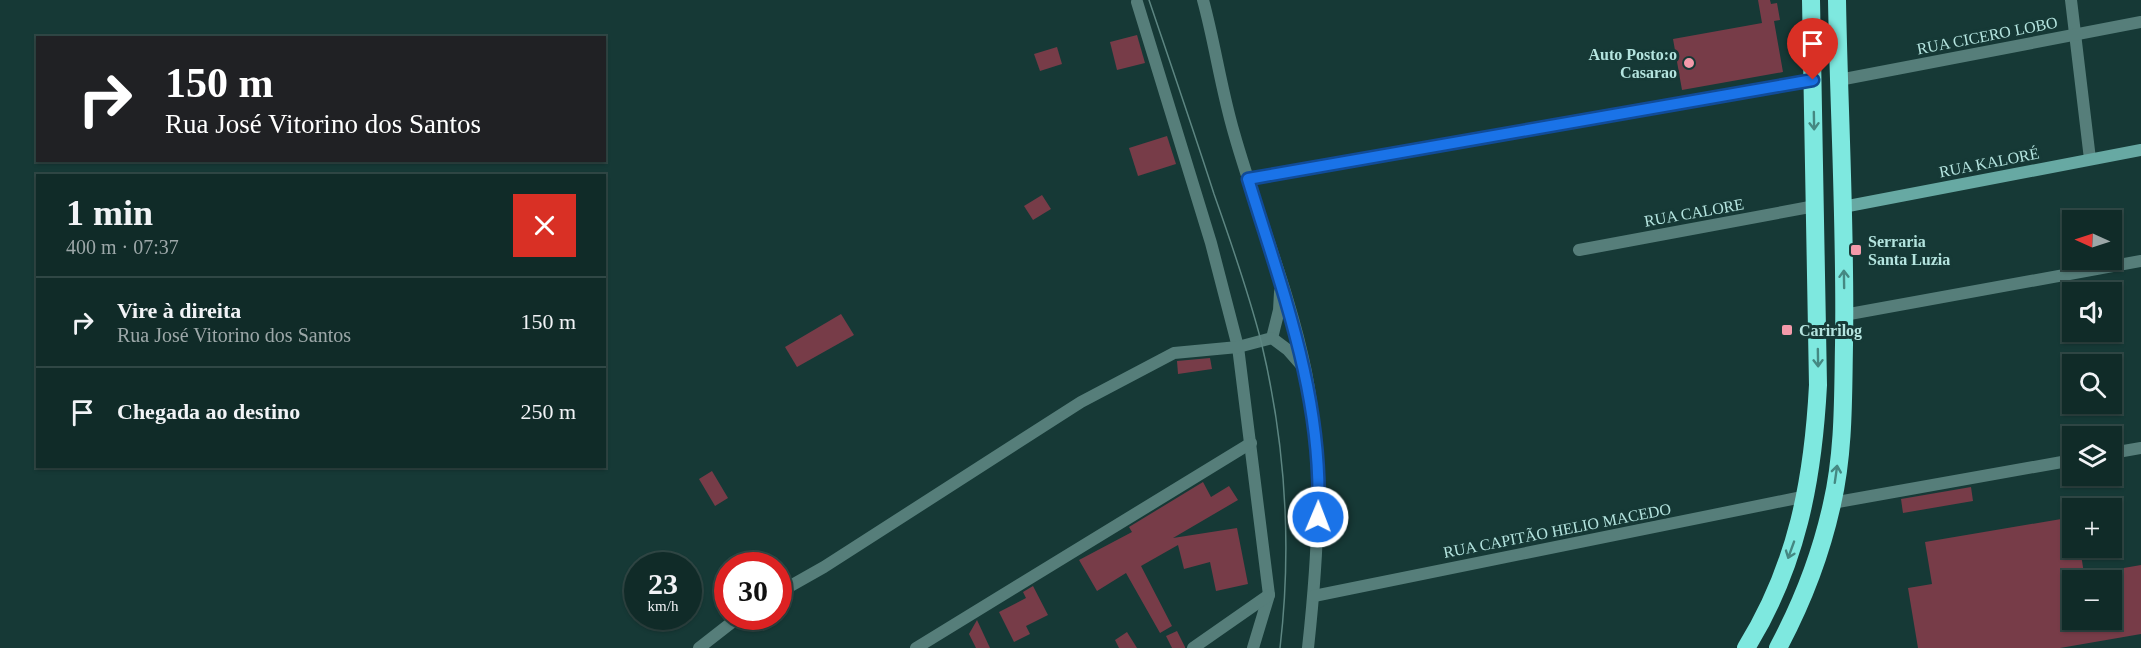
<!DOCTYPE html>
<html lang="pt">
<meta charset="utf-8">
<style>
body{margin:0;font-family:"Times New Roman",serif;background:#193330;color:#f1f3f6;height:100vh;display:flex;flex-direction:column;font-size:22px;white-space:nowrap}
*{box-sizing:border-box;margin:0}
p{font-size:20px;color:#9ca7a8}
.icon{flex:none;width:33px;height:33px;fill:none;stroke:currentColor;stroke-width:2;stroke-linecap:round;stroke-linejoin:round}
.map{position:relative;flex:1;overflow:hidden}
.sheet{position:absolute;left:36px;top:174px;width:570px;height:294px;display:flex;flex-direction:column;background:#102b28;border-radius:0px;box-shadow:0 2px 4px #0004,0 0 0 2px #304745}
.sheet>*{flex:none}
.hud{position:absolute;left:36px;top:36px;width:570px;height:126px;border-radius:0px;box-shadow:0 2px 4px #0004,0 0 0 2px #304745;background:#202124;color:#fff;overflow:hidden}
.needle{width:39px;rotate:273deg}
.fabs{position:absolute;left:2062px;top:210px;display:grid;gap:12px}
.fabs a{display:grid;place-items:center;width:60px;height:60px;border-radius:0px;background:#102b28;box-shadow:0 2px 4px #0004,0 0 0 2px #304745;font-size:30px}
.speed{position:absolute;left:624px;top:552px;display:flex;gap:12px;font-size:30px;font-weight:700;text-align:center}
.speed>*{display:grid;place-content:center;width:78px;height:78px;border-radius:50%;background:#102b28;box-shadow:0 2px 4px #0004,0 0 0 2px #304745;line-height:1}
.speed small{font-size:15px;font-weight:400}
.speed .limit{border:9px solid #d22;background:#fff;color:#111}
.pin{position:absolute;display:grid;place-items:center;width:51px;height:51px;color:#fff;margin:-62px -26px;border-radius:50% 50% 50% 0;rotate:-45deg;box-shadow:0 0 6px #0007}
.pin .icon{rotate:45deg}
.me{position:absolute;width:66px;margin:-33px;rotate:1deg;stroke-linejoin:round;filter:drop-shadow(0 0 4px #0008)}
.turn{display:flex;align-items:center;gap:21px;height:126px;padding:0 30px;font-size:27px}
.turn .icon{width:78px;height:78px;stroke-width:2.5}
.turn b{display:block;font-size:42px;line-height:51px}
.round{display:grid;place-items:center;flex:none;width:63px;height:63px;border-radius:0px;background:#193330}
.headline{display:flex;align-items:center;justify-content:space-between;height:102px;padding:0 30px}
h1{font-size:36px;font-weight:600;line-height:45px}
ul{padding:0;list-style:none}
li{display:flex;align-items:center;gap:18px;height:90px;padding:0 30px;border-top:2px solid #304745}
li div{flex:1}
li b{display:block;font-size:22px}
li em{font-style:normal}
.map>svg:first-child{display:block}
.building{fill:#773c48}
.lines{fill:none;stroke-linecap:round;stroke-linejoin:round}
.street{stroke:#567e7a;stroke-width:12}
.secondary{stroke:#67a9a3;stroke-width:12}
.highway{stroke:#7ee8df;stroke-width:18}
.tram{stroke:#5d8682;stroke-width:1.5}
.oneway{stroke:#458882}
.route-casing{stroke:#114b97;stroke-width:15}
.route{stroke:#1a73e8;stroke-width:10}
.poi-dot{fill:#f39aaa;stroke:#163936;stroke-width:2}
.labels{text-anchor:middle;stroke-width:6;stroke-linejoin:round;paint-order:stroke}
.street-label{font-size:16px;fill:#b4e4df;stroke:#163936}
.poi-label{font-size:16px;font-weight:bold;fill:#b4e4df;stroke:#163936;text-anchor:start}
</style>
<div class="map">
<svg width="2141" height="648" viewBox="0 0 2141 648">
<rect width="100%" height="100%" fill="#163936"/>
<g class="building">
<polygon points="1758,0 1770,0 1771,4 1777,3 1780,20 1774,21 1783,72 1682,90 1673,39 1762,23"/>
<polygon points="1137,35 1145,63 1117,70 1110,42"/>
<polygon points="1057,47 1062,64 1040,71 1034,54"/>
<polygon points="1167,136 1176,164 1138,176 1129,148"/>
<polygon points="1042,195 1051,209 1033,220 1024,206"/>
<polygon points="841,314 854,335 797,367 785,347"/>
<polygon points="1210,358 1212,369 1178,374 1177,361"/>
<polygon points="712,471 728,498 715,506 699,479"/>
<polygon points="1203,482 1211,497 1229,486 1238,500 1173,538 1237,528 1248,584 1216,591 1210,562 1184,569 1178,545 1141,566 1172,626 1160,633 1126,573 1097,591 1079,560 1132,532 1129,527"/>
<polygon points="1971,487 1973,501 1903,513 1901,499"/>
<polygon points="2073,517 2073,548 2080,548 2085,580 2073,580 2073,620 2112,620 2112,570 2141,565 2141,634 2060,648 1918,648 1908,588 1932,584 1925,542"/>
<polygon points="1033,586 1048,615 1026,626 1030,634 1014,642 999,612 1026,598 1023,592"/>
<polygon points="977,620 990,648 976,648 969,634"/>
<polygon points="1177,631 1185,647 1185,648 1172,648 1166,636"/>
<polygon points="1127,632 1137,648 1119,648 1115,640"/>
</g>
<g class="lines">
<g class="street">
<path d="M1203 0C1215 44 1221 89 1234 133 1256 211 1290 292 1306 372 1324 464 1318 556 1308 648"/>
<polyline points="2071,0 2090,159"/>
<polyline points="1137,2 1211,243 1238,347 1269,595 1253,648"/>
<polyline points="1839,80 2141,22"/>
<polyline points="1248,179 1813,80"/>
<polyline points="1579,250 1815,206"/>
<polyline points="1844,315 2141,261"/>
<polyline points="1272,338 1279,310 1280,292"/>
<polyline points="2112,453 2141,448"/>
<polyline points="1832,503 2073,460"/>
<polyline points="778,593 824,567 1081,402 1174,353 1238,347 1272,338 1288,350 1303,367"/>
<polyline points="1314,596 1807,496"/>
<polyline points="699,648 740,616"/>
<polyline points="916,648 1251,443"/>
<polyline points="1193,648 1269,595"/>
</g>
<polyline class="secondary" points="1843,207 2141,150"/>
<g class="highway">
<path d="M1746 648C1797 566 1813 480 1818 385L1811 0"/>
<path d="M1778 648C1802 603 1821 554 1832 504 1844 452 1843 398 1844 345 1846 230 1839 115 1837 0"/>
</g>
<path class="tram" d="M1149 0C1171 65 1193 129 1214 194 1231 242 1248 291 1261 341 1285 441 1292 546 1280 648"/>
</g>
<defs><path id="oneway-shaft" d="M-6 0H5M1.5-3L5.5 0L1.5 3" fill="none" stroke-width="1.6" stroke-linecap="round" stroke-linejoin="round" transform="scale(1.5)"/></defs>
<g class="oneway">
<use href="#oneway-shaft" transform="translate(1814 121) rotate(89)"/>
<use href="#oneway-shaft" transform="translate(1844 279) rotate(-91)"/>
<use href="#oneway-shaft" transform="translate(1818 358) rotate(89)"/>
<use href="#oneway-shaft" transform="translate(1836 474) rotate(-82)"/>
<use href="#oneway-shaft" transform="translate(1791 550) rotate(110)"/>
</g>
<g class="lines">
<g class="route-casing">
<path id="route" d="M1318 517C1324 399 1282 290 1248 179L1813 80"/>
</g>
<use href="#route" class="route"/>
</g>
<g class="poi-dot">
<circle cx="1689" cy="63" r="6"/>
<rect x="1850" y="244" width="12" height="12" rx="3"/>
<rect x="1781" y="324" width="12" height="12" rx="3"/>
</g>
<g class="labels">
<g class="street-label">
<text transform="translate(1987 35) rotate(-11)" y="6">RUA CICERO LOBO</text>
<text transform="translate(1989 162) rotate(-11)" y="6">RUA KALORÉ</text>
<text transform="translate(1694 212) rotate(-10)" y="6">RUA CALORE</text>
<text transform="translate(1557 530) rotate(-11)" y="6">RUA CAPITÃO HELIO MACEDO</text>
</g>
<g class="poi-label">
<text x="1677" y="60" text-anchor="end">Auto Posto:o<tspan x="1677" dy="18">Casarao</tspan></text>
<text x="1868" y="247">Serraria<tspan x="1868" dy="18">Santa Luzia</tspan></text>
<text x="1799" y="336">Caririlog</text>
</g>
</g>
</svg>
<div class="fabs">
<a><svg class="needle" viewBox="-14 -14 28 28"><path d="M0-13l5 13h-10z" fill="#e53935"/><path d="M0 13l5-13h-10z" fill="#9ca7a8"/></svg></a>
<a><svg class="icon" aria-label="sound" viewBox="0 0 24 24"><path d="M4 9h4l5-4v14l-5-4H4zM17 9q2 3 0 6"/></svg></a>
<a><svg class="icon" aria-label="search" viewBox="0 0 24 24"><circle cx="10" cy="10" r="6"/><path d="M15 15l6 6"/></svg></a>
<a><svg class="icon" aria-label="layers" viewBox="0 0 24 24"><path d="M12 4l9 5-9 5-9-5zM3 14l9 5 9-5"/></svg></a>
<a>+</a>
<a>−</a>
</div>
<div class="speed"><div>23<small>km/h</small></div><div class="limit">30</div></div>
<div class="pin" style="left:1813px;top:80px;background:#d93025"><svg class="icon" aria-label="arrive" viewBox="0 0 24 24"><path d="M6 21V4h12l-3 4 3 4H6"/></svg></div>
<svg class="me" style="left:1318px;top:517px" viewBox="-20 -20 40 40"><circle r="17" fill="#1a73e8" stroke="#fff" stroke-width="3"/><path d="M0-11L8 9 0 5-8 9z" fill="#fff"/></svg>
<div class="hud">
<div class="turn"><svg class="icon" aria-label="right" viewBox="0 0 24 24"><path d="M7 20v-9h11M14 6l5 5-5 5"/></svg><div><b>150 m</b>Rua José Vitorino dos Santos</div></div>
</div>
<section class="sheet">
<div class="headline"><div><h1>1 min</h1><p>400 m · 07:37</p></div><a class="round" style="background:#d93025;color:#fff"><svg class="icon" aria-label="close" viewBox="0 0 24 24"><path d="M6 6l12 12M18 6L6 18"/></svg></a></div>
<ul>
<li><svg class="icon" aria-label="right" viewBox="0 0 24 24"><path d="M7 20v-9h11M14 6l5 5-5 5"/></svg><div><b>Vire à direita</b><p>Rua José Vitorino dos Santos</p></div><em>150 m</em></li>
<li><svg class="icon" aria-label="arrive" viewBox="0 0 24 24"><path d="M6 21V4h12l-3 4 3 4H6"/></svg><div><b>Chegada ao destino</b></div><em>250 m</em></li>
</ul>
</section>
</div>
